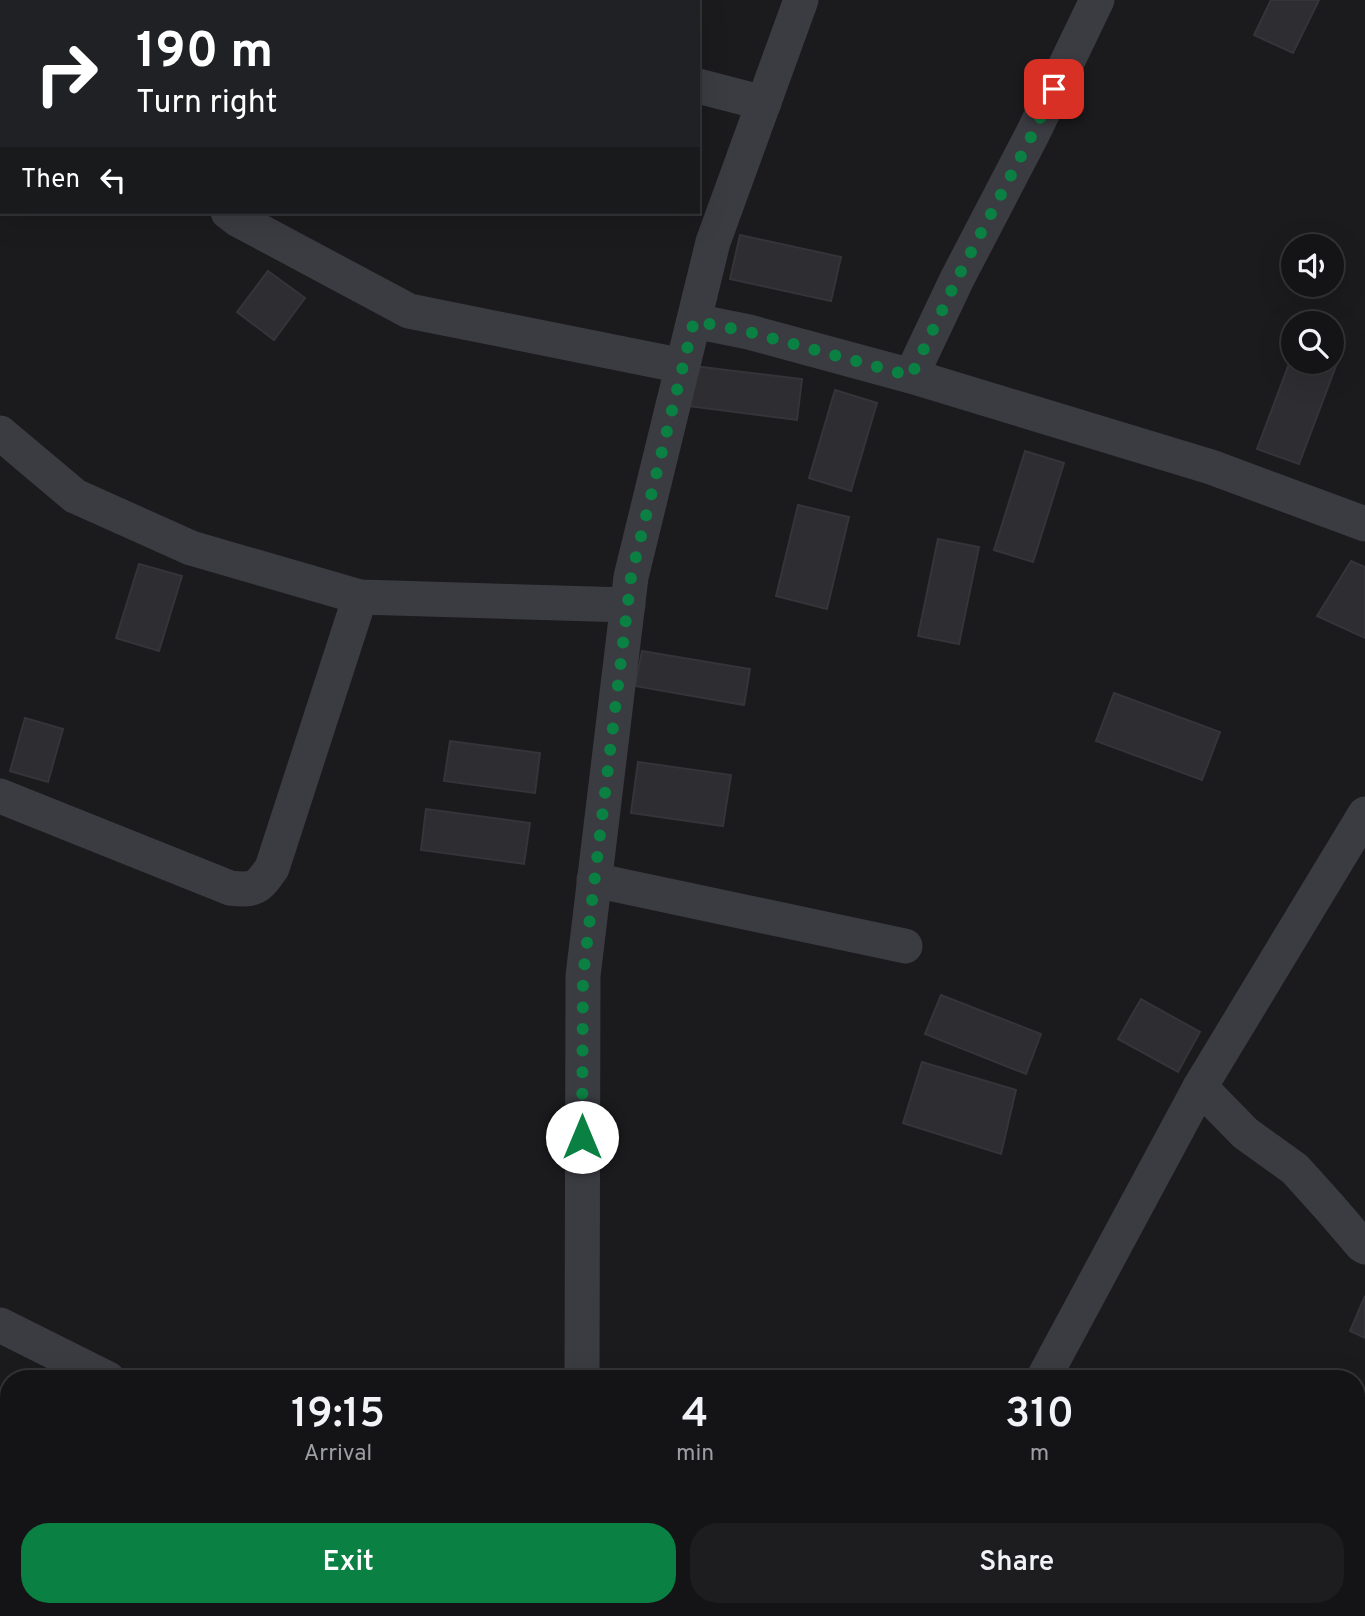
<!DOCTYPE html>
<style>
body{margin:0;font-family:Overpass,sans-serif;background:#1d1d1f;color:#f1f3f6;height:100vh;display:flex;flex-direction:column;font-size:26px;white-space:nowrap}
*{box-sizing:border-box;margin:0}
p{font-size:23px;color:#9d9ea1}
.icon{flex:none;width:38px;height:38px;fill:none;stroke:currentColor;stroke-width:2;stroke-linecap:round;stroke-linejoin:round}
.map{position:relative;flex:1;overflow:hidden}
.details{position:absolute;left:0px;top:1370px;width:1365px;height:247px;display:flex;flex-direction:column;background:#141416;border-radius:28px 28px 0 0;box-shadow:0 7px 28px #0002,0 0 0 2px #333335}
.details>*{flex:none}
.banner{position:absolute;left:0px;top:0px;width:700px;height:214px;box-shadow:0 7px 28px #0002,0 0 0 2px #333335;background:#202124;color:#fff;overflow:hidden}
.buttons{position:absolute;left:1281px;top:234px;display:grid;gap:14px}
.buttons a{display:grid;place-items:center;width:63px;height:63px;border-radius:50%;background:#141416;box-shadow:0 7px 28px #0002,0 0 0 2px #333335;font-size:35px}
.pin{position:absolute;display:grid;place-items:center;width:60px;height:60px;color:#fff;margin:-30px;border-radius:14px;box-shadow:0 4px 10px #0006}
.me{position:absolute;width:77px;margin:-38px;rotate:0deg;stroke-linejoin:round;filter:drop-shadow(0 0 5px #0008)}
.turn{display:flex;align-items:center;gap:24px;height:147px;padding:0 21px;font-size:32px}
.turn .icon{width:91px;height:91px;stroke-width:2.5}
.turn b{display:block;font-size:49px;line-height:60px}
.then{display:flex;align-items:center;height:66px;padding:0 21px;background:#0003;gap:14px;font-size:26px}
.eta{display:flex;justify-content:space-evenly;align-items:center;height:119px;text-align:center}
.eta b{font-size:42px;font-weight:600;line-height:49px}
.button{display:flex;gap:14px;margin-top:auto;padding:14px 21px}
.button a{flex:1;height:80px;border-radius:28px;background:#0b8043;color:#fff;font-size:28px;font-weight:600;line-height:80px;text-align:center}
.button a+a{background:#1d1d1f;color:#f1f3f6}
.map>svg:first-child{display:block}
.building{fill:#2e2d31;stroke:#353439;stroke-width:2}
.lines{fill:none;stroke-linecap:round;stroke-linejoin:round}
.street{stroke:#3b3c42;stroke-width:35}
.route{stroke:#0b8043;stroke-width:12;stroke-dasharray:0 21.6}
</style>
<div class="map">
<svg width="1365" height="1616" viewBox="0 0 1365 1616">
<rect width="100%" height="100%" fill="#1b1a1d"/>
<g class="building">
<polygon points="1271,0 1319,0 1293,53 1254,35"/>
<polygon points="740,235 841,257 831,301 730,279"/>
<polygon points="268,271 305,298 274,340 237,312"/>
<polygon points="1293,353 1293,362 1332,362 1332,355 1339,358 1299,464 1257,449"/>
<polygon points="677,364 802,379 797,420 672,404"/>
<polygon points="835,390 877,403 851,491 809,478"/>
<polygon points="1025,451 1064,463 1033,562 994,550"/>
<polygon points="798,505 849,517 827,609 776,596"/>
<polygon points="938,539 979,547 959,644 918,636"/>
<polygon points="1351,561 1365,567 1365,638 1317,616"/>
<polygon points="139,564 182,576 159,651 116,638"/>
<polygon points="642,651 750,669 744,705 635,686"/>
<polygon points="1114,693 1220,732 1202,780 1096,741"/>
<polygon points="25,718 63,729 48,782 10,771"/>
<polygon points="450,741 540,753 535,793 444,781"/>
<polygon points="638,762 731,775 723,826 631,813"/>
<polygon points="426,809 530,823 524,864 421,850"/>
<polygon points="941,995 1041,1034 1026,1074 925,1034"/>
<polygon points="1141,999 1200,1032 1178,1072 1118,1039"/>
<polygon points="922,1062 1016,1090 1001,1154 903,1123"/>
<polygon points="1365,1296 1365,1338 1350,1331"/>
<polygon points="1137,1608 1187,1608 1187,1612"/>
</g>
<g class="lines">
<g class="street">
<polyline points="507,0 510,2"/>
<polyline points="0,25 2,27"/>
<polyline points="698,86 764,103"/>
<polyline points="228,212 237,219 409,311 683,366"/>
<polyline points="694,321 749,332 911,376 1211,467 1365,524"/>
<polyline points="911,376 957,279 1033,133 1097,0"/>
<polyline points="0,433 75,496 191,548 360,597 628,605"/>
<path d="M0 796 230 888C255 891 258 888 272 868L360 597"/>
<polyline points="594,880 905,946"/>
<polyline points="1200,1087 1245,1133 1295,1169 1331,1209 1362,1245 1365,1247"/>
<polyline points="0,1325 108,1379"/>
<polyline points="582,1379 583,976 631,577 713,242 801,0"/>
<polyline points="1043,1379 1200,1087 1365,814"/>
<polyline points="600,1608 601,1616"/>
<polyline points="894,1616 899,1608"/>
</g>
</g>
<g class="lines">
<polyline class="route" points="582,1137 583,976 631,577 694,321 749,332 911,376 957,279 1033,133 1054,89"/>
</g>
</svg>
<div class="buttons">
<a><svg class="icon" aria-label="sound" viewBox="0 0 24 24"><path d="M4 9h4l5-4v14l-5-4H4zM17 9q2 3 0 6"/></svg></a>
<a><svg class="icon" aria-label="search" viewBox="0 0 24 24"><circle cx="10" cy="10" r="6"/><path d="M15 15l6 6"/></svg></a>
</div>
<div class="pin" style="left:1054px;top:89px;background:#d93025"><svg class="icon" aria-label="arrive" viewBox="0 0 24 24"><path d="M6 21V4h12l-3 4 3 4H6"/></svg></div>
<svg class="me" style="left:582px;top:1137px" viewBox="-20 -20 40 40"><circle r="19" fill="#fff"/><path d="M0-13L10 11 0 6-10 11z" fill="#0b8043"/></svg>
<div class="banner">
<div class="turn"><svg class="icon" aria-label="right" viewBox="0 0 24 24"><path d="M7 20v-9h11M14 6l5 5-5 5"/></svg><div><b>190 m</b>Turn right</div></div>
<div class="then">Then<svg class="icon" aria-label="left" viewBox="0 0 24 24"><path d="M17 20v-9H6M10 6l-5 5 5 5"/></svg></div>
</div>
<section class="details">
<div class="eta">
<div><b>19:15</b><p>Arrival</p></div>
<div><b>4</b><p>min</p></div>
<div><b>310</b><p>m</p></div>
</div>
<div class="button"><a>Exit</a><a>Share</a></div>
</section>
</div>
